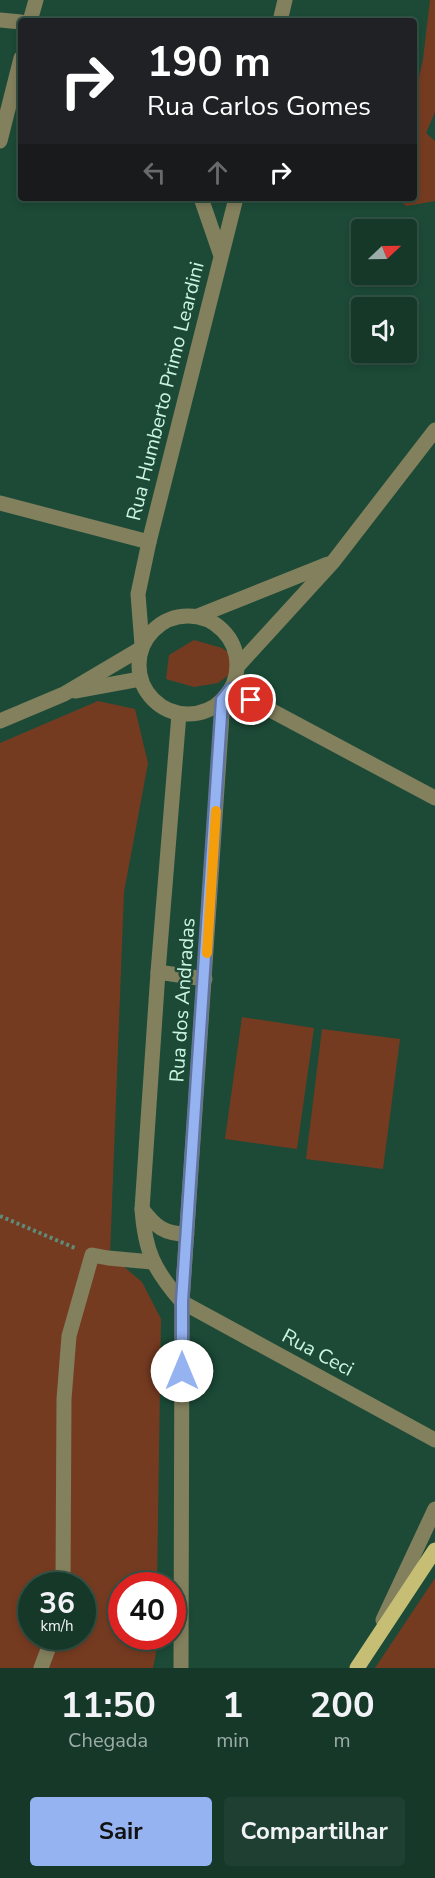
<!DOCTYPE html>
<html lang="pt">
<style>
body{margin:0;font-family:"Nunito Sans",sans-serif;background:#1e3f31;color:#f1f3f6;height:100vh;display:flex;flex-direction:column;font-size:22px;white-space:nowrap}
*{box-sizing:border-box;margin:0}
p{font-size:20px;color:#9daca8}
.icon{flex:none;width:33px;height:33px;fill:none;stroke:currentColor;stroke-width:2;stroke-linecap:round;stroke-linejoin:round}
.map{position:relative;height:1668px;overflow:hidden}
.side{display:flex;flex-direction:column;background:#153829;flex:1}
.side>*{flex:none}
.hud{position:absolute;left:18px;top:18px;width:399px;height:183px;border-radius:6px;box-shadow:0 3px 9px #0003,0 0 0 2px #345246;background:#202124;color:#fff;overflow:hidden}
.needle{width:39px;rotate:68deg}
.buttons{position:absolute;left:351px;top:219px;display:grid;gap:12px}
.buttons a{display:grid;place-items:center;width:66px;height:66px;border-radius:6px;background:#153829;box-shadow:0 3px 9px #0003,0 0 0 2px #345246;font-size:30px}
.speed{position:absolute;left:18px;top:1572px;display:flex;gap:12px;font-size:30px;font-weight:700;text-align:center}
.speed>*{display:grid;place-content:center;width:78px;height:78px;border-radius:50%;background:#153829;box-shadow:0 3px 9px #0003,0 0 0 2px #345246;line-height:1}
.speed small{font-size:15px;font-weight:400}
.speed .limit{border:9px solid #d22;background:#fff;color:#111}
.pin{position:absolute;display:grid;place-items:center;width:51px;height:51px;color:#fff;margin:-26px;border:3px solid #fff;border-radius:50%;box-shadow:0 2px 6px #0007}
.me{position:absolute;width:66px;margin:-33px;rotate:0deg;stroke-linejoin:round;filter:drop-shadow(0 0 4px #0008)}
.turn{display:flex;align-items:center;gap:21px;height:126px;padding:0 30px;font-size:27px}
.turn .icon{width:78px;height:78px;stroke-width:2.5}
.turn b{display:block;font-size:42px;line-height:51px}
.lanes{display:flex;align-items:center;height:57px;padding:0 30px;background:#0003;justify-content:center;gap:30px;direction:ltr}
.lanes .off{opacity:.35}
.eta{display:flex;justify-content:space-evenly;align-items:center;height:102px;text-align:center}
.eta b{font-size:36px;font-weight:700;line-height:42px}
.cta{display:flex;gap:12px;margin-top:auto;padding:12px 30px}
.cta a{flex:1;height:69px;border-radius:6px;background:#95b2f1;color:#111;font-size:24px;font-weight:700;line-height:69px;text-align:center}
.cta a+a{background:#1e3f31;color:#f1f3f6}
.map>svg:first-child{display:block}
.green{fill:#753b21;fill-rule:evenodd}
.lines{fill:none;stroke-linecap:round;stroke-linejoin:round}
.path{stroke:#5f8b78;stroke-width:4;stroke-dasharray:3 3;stroke-linecap:butt}
.minor{stroke:#83805d;stroke-width:15}
.major{stroke:#c5be74;stroke-width:15}
.route-casing{stroke:#61749d;stroke-width:15}
.route{stroke:#95b2f1;stroke-width:10}
.slow{stroke:#f59e0b;stroke-width:10}
.labels{text-anchor:middle;stroke-width:5;stroke-linejoin:round;paint-order:stroke}
.street-label{font-size:20px;fill:#ccf5e1;stroke:#1c4a37}
</style>
<div class="map">
<svg width="435" height="1668" viewBox="0 0 435 1668">
<rect width="100%" height="100%" fill="#1c4a37"/>
<g class="green">
<polygon points="430,0 435,0 435,112 426,133 435,141 435,201 407,206 395,198 414,198 414,100 423,59"/>
<polygon points="194,640 222,648 236,658 237,669 218,683 194,687 166,679 169,655"/>
<path d="M98 701 135 709 148 763 124 892 110 1255 142 1282 161 1319 157 1585 122 1586V1636L157 1637 156 1653 153 1668H0V743ZM32 1586H82V1636H32Z"/>
<polygon points="242,1017 314,1028 297,1149 225,1139"/>
<polygon points="322,1029 400,1039 383,1169 306,1159"/>
<polygon points="435,1578 435,1668 375,1668"/>
</g>
<g class="lines">
<polyline class="path" points="0,1216 75,1248"/>
<g class="minor">
<polyline points="0,20 21,22"/>
<polyline points="30,21 36,0"/>
<polyline points="280,21 285,0"/>
<polyline points="0,141 21,58"/>
<polyline points="201,198 220,253"/>
<polyline points="0,503 149,542"/>
<circle cx="188" cy="665" r="49"/>
<polyline points="198,616 328,564"/>
<polyline points="142,645 138,594 149,542 236,198"/>
<polyline points="237,667 333,562 435,430"/>
<polyline points="231,689 435,798"/>
<polyline points="75,691 140,679"/>
<path d="M179 714 158 972 142 1209C145 1252 154 1270 182 1302L435 1440"/>
<polyline points="0,721 64,694 140,649"/>
<polyline points="158,972 205,979"/>
<path d="M142 1209C156 1227 164 1234 187 1234"/>
<polyline points="63,1586 64,1399 69,1336 92,1255 108,1258 152,1262"/>
<polyline points="383,1620 435,1509"/>
<polyline points="41,1668 53,1636"/>
<polyline points="181,1668 182,1302 223,700"/>
</g>
<polyline class="major" points="357,1668 435,1550"/>
</g>
<g class="lines">
<g class="route-casing">
<polyline id="route" points="182,1371 182,1302 222,700 231,689 251,700"/>
</g>
<use href="#route" class="route"/>
<polyline class="slow" points="207,953 216,811"/>
</g>
<g class="labels">
<g class="street-label">
<text transform="translate(165 391) rotate(-76)" y="7">Rua Humberto Primo Leardini</text>
<text transform="translate(182 1000) rotate(-86)" y="7">Rua dos Andradas</text>
<text transform="translate(318 1352) rotate(28)" y="7">Rua Ceci</text>
</g>
</g>
</svg>
<div class="buttons">
<a><svg class="needle" viewBox="-14 -14 28 28"><path d="M0-13l5 13h-10z" fill="#e53935"/><path d="M0 13l5-13h-10z" fill="#9daca8"/></svg></a>
<a><svg class="icon" aria-label="sound" viewBox="0 0 24 24"><path d="M4 9h4l5-4v14l-5-4H4zM17 9q2 3 0 6"/></svg></a>
</div>
<div class="speed"><div>36<small>km/h</small></div><div class="limit">40</div></div>
<div class="pin" style="left:251px;top:700px;background:#d93025"><svg class="icon" aria-label="arrive" viewBox="0 0 24 24"><path d="M6 21V4h12l-3 4 3 4H6"/></svg></div>
<svg class="me" style="left:182px;top:1371px" viewBox="-20 -20 40 40"><circle r="19" fill="#fff"/><path d="M0-13L10 11 0 6-10 11z" fill="#95b2f1"/></svg>
<div class="hud">
<div class="turn"><svg class="icon" aria-label="right" viewBox="0 0 24 24"><path d="M7 20v-9h11M14 6l5 5-5 5"/></svg><div><b>190 m</b>Rua Carlos Gomes</div></div>
<div class="lanes"><svg class="icon off" aria-label="left" viewBox="0 0 24 24"><path d="M17 20v-9H6M10 6l-5 5 5 5"/></svg><svg class="icon off" aria-label="ahead" viewBox="0 0 24 24"><path d="M12 20V5M6 11l6-6 6 6"/></svg><svg class="icon" aria-label="right" viewBox="0 0 24 24"><path d="M7 20v-9h11M14 6l5 5-5 5"/></svg></div>
</div>
</div>
<section class="side">
<div class="eta">
<div><b>11:50</b><p>Chegada</p></div>
<div><b>1</b><p>min</p></div>
<div><b>200</b><p>m</p></div>
</div>
<div class="cta"><a>Sair</a><a>Compartilhar</a></div>
</section>
